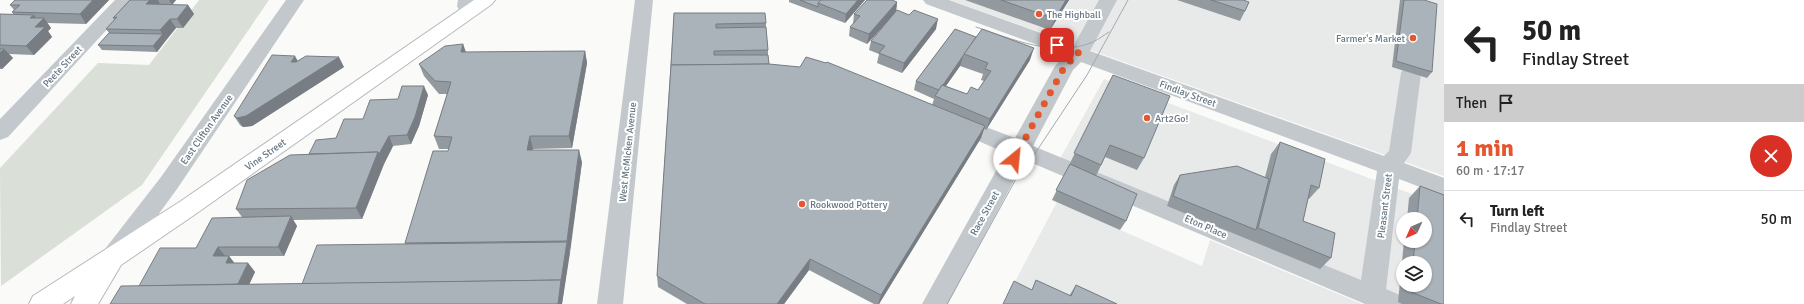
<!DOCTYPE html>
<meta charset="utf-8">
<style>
body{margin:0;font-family:Signika,sans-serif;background:#f6f6f6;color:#222;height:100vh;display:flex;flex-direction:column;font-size:15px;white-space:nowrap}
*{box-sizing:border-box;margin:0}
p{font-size:13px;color:#767676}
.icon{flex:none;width:22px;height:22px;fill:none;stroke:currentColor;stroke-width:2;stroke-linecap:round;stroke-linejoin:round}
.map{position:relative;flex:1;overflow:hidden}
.details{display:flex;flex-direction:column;background:#fff;width:360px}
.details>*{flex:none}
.banner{background:#fff;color:#222;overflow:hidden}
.needle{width:26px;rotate:225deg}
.controls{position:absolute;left:1396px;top:212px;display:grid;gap:8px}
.controls a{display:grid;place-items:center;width:36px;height:36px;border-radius:50%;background:#fff;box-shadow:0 1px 3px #0004;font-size:20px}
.pin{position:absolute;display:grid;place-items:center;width:34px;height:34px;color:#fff;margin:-17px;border-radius:8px;box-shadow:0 2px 6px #0006}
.me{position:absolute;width:44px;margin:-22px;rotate:28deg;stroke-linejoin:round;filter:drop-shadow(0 0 3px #0008)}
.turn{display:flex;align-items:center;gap:14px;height:84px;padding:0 12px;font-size:18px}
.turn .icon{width:52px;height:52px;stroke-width:2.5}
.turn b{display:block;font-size:28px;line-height:34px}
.then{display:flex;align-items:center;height:38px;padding:0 12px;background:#0003;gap:8px;font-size:15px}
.round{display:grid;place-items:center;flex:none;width:42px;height:42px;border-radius:21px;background:#f6f6f6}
.headline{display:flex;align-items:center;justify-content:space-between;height:68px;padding:0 12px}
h1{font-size:24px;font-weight:700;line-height:30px;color:#e4572e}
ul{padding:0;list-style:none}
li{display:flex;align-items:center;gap:12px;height:56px;padding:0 12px;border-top:1px solid #e0e0e0}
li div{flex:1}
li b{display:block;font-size:15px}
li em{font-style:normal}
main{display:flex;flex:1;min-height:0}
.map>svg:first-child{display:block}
.built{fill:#e8e9e9;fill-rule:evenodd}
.green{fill:#dadfd7}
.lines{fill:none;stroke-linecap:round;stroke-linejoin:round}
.major-casing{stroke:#b5babe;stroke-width:2}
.minor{fill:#c3c8cc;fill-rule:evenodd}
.major{fill:#fff;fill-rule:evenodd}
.tram{stroke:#a2aab0;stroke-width:1}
.wall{fill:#929a9f;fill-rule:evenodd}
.shaded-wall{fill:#777d82}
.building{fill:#aab3b9;stroke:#777d82}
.route{stroke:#e4572e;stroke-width:7;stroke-dasharray:0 12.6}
.poi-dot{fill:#e4572e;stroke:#fff;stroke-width:1.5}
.labels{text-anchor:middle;stroke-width:4;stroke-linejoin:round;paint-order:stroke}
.poi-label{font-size:10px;fill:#657683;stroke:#fff;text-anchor:start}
.street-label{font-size:10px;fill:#657683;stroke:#fff}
</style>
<main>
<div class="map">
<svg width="1444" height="304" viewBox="0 0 1444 304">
<rect width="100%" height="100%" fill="#fafaf8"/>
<g class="built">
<polygon points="950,0 1444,0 1444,176"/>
<path d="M1104 79 1444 206V304H1381L1056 166ZM1403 219H1425V241H1403ZM1403 263H1425V285H1403Z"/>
<polygon points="1057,202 1202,266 1210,240 1362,304 1003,304"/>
</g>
<polygon class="green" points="199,0 269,0 142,185 1,286 0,168 98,63 149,65"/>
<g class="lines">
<g class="major-casing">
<polygon id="major" points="474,0 495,0 492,4 197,213 121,265 98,304 71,304 75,296 63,304 29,304 33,296 181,201"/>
</g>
<g class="minor">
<polygon points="115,0 134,0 8,137 0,140 0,119"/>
<polygon points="286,0 304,0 177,189 123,263 114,266 105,263 102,256 105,249 161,177"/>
<polygon points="458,0 476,0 475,6 477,12 474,16 468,18 462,16 457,6"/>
<polygon points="635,0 653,0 623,304 597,304"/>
<path d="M923 0H949L1074 45 1099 0H1117L1090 51 1384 156 1389 151 1401 73 1404 68 1411 66 1418 68 1421 73 1411 153 1404 163 1444 178V196L1399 179 1386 289 1402 296 1406 304H1365L1025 160 948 304H922L1006 153 946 127 943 122 946 117 954 115 1015 138 1055 66 1065 55 926 4ZM1081 62 1377 171 1361 280 1033 146 1073 70Z"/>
</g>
<use href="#major" class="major"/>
<g class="tram">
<path d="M976 27C1012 39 1055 58 1093 42 1099 39 1104 35 1109 32"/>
<polyline points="947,304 1016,179 1034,155 1087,75 1128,0"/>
</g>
</g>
<g class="wall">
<polygon points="15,0 109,0 86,24 47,23 51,28 48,31 52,37 34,55 9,54 13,58 2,69 0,69 0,14 14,15 12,12 14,10 10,5"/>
<polygon points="130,0 176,0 172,5 188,5 194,14 183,28 176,28 157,52 102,50 98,45 109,33 106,29 115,20 113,18"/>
<polygon points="789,0 865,0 845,23 789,2"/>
<polygon points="965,0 1069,0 1050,30"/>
<polygon points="1177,0 1243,0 1245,11 1240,21"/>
<polygon points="1400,0 1424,0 1432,72 1427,78 1392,67"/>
<polygon points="897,2 896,12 867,44 849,36 850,27 853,24 854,14"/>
<path d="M674 13 766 23V27L768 50V55L769 64 932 105 934 99 914 90 916 81 955 29 1030 60 986 130 984 129 981 138 879 304H874L809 270 784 304H687L658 287 657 276ZM960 66 983 74 981 80 984 81 978 90 967 94 946 86Z"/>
<polygon points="936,29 902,73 877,63 879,54 869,50 871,41"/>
<polygon points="463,44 466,52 585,51 587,63 572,148 533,149 533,150 582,162 562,304 139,286 242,217 236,209 309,154 336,138 363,119 398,99 428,95 419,126 411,144 393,146 384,164 362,219 293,220 297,226 284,256 229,256 234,263 248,263 255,272 249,284 302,284 405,244 405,243 449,149 439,149 434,136 447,94 439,94 424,76 419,64"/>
<polygon points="298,61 344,67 252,126 243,127 240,125 234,116"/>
<polygon points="1113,75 1144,158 1137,170 1105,157 1096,176 1126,221 1120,230 1052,200"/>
<polygon points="1280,142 1319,188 1309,199 1308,199 1303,221 1331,258 1320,269 1167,206 1174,185 1180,175 1265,177 1271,154"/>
<path d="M1420 186 1444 304H1402L1398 302 1404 241H1425V219H1407L1409 198ZM1403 263H1425V285H1403Z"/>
<polygon points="1036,280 1069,296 1076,285 1117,304 1032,290"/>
</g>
<g class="shaded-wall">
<polygon points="93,0 109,0 86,24 80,14"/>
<polygon points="150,0 158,0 160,4 146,4"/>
<polygon points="169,0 176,0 172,5"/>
<polygon points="858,0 865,0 845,23 846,14"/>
<polygon points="1066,0 1069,0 1050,30 1055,19"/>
<polygon points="897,2 896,12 867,44 869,34"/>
<polygon points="188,5 194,14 183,28 177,19"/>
<polygon points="34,15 39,23 44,18 51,28 48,31 52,37 34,55 26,46 35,27 30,18"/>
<polygon points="170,19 176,28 166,40 160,30"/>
<polygon points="938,19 936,29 902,73 904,63"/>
<polygon points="163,34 166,40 157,52 153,46"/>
<polygon points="463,44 467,57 461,52"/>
<polygon points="1034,48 1030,60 986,130 990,119"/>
<polygon points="4,49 13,58 2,69 0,67 0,53"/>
<polygon points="585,51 587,63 572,148 569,136"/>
<polygon points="295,56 300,65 291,62"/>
<polygon points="339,57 344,67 252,126 243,127 237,118"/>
<polygon points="963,57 960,66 938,97 939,90"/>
<polygon points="424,86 428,95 419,126 411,144 407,135"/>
<polygon points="985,126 981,138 879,304 878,304 881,295"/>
<polygon points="389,136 393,146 384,164 379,154"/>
<polygon points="530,136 533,149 530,163 527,150"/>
<polygon points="579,150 582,162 570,253 567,241"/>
<polygon points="378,152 384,164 362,219 356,208"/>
<polygon points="291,216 297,226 284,256 278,247"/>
<polygon points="567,242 570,253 562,304 558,304"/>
<polygon points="218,247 225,256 213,256"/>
<polygon points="229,256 236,265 226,263"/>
<polygon points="810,259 809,270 784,304 777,304"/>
<polygon points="248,263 255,272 244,296 236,287"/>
</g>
<g class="building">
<polygon points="15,0 93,0 80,14 12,12 20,5 10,5"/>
<polygon points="130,0 150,0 146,4 188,5 177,19 170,19 160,30 106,29 117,17 113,18"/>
<polygon points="800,0 821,0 818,3 818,7"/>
<polygon points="821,0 858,0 846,14 818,3"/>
<polygon points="867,0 892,0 897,2 869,34 850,27 860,16 854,14"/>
<polygon points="1001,0 1066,0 1055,19"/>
<polygon points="1211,0 1243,0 1249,2 1245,11"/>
<polygon points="1404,0 1424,0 1437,4 1432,72 1396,61"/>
<polygon points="897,10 909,15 914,10 938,19 904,63 879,53 885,46 871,41"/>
<polygon points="674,13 765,13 766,23 716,24 716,28 766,27 768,50 714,51 714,55 768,55 769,64 671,65"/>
<polygon points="0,14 34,15 30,18 44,18 35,27 45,27 26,46 0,45"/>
<polygon points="955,29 976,37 943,85 942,85 939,90 916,81"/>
<polygon points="982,29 1034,48 990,119 935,96 942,85 967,94 971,87 978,90 991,71 985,69 988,63 964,54"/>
<polygon points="109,33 163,34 153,46 98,45"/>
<polygon points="463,44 461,52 585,51 569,136 530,136 527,150 579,150 567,241 405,243 433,151 448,151 452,137 434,136 451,82 435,81 419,64 445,46"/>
<polygon points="0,49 4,49 0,53"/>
<polygon points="272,55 295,56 291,62 296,62 306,56 339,57 246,116 237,118 234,116"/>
<polygon points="806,57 826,63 827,62 985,126 881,295 810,259 777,304 705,304 657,276 671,65 769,64 800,67"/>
<polygon points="1113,75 1170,96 1144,158 1110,145 1101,165 1074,153"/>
<polygon points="402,86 424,86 415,117 407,135 389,136 379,154 378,152 309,154 316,140 336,138 344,119 363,119 370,100 398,99"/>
<polygon points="1280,142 1325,159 1319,188 1311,185 1303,221 1335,233 1331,258 1258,228"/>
<polygon points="378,152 356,208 236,209 247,180 290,155"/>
<polygon points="1070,164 1137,194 1126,221 1056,190"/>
<polygon points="1237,166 1269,179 1256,230 1173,196 1180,175"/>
<polygon points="1420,186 1444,195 1444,304 1441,304 1411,292 1411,285 1425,285 1425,263 1413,263 1415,241 1425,241 1425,219 1417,219"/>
<polygon points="291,216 278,247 218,247 213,256 229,256 226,263 248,263 238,284 139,286 160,248 196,248 212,218"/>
<polygon points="567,242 561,281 561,280 302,284 317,245"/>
<polygon points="561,280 558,304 110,304 121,286"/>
<polygon points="1036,280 1071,296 1076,285 1117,304 1003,304 1014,281 1032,290"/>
</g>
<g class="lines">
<polyline class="route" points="1014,159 1065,66 1079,53 1057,45"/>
</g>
<g class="poi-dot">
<circle cx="1039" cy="14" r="4"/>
<circle cx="1413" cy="38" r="4"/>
<circle cx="1147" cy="118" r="4"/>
<circle cx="802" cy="204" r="4"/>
</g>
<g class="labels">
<g class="poi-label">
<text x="1047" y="18">The Highball</text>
<text x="1405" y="42" text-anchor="end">Farmer's Market</text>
<text x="1155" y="122">Art2Go!</text>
<text x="810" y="208">Rookwood Pottery</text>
</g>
<g class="street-label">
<text transform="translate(62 66) rotate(-47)" y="4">Peete Street</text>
<text transform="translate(1188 93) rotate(20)" y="4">Findlay Street</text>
<text transform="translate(206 129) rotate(-55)" y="4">East Clifton Avenue</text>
<text transform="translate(627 152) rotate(-84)" y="4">West McMicken Avenue</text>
<text transform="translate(265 154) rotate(-35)" y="4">Vine Street</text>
<text transform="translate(1384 206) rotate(-83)" y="4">Pleasant Street</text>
<text transform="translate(984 213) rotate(-61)" y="4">Race Street</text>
<text transform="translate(1206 226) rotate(23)" y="4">Eton Place</text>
</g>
</g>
</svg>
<div class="controls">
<a><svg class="needle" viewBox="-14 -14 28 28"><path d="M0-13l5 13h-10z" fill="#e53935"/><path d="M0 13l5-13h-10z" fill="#767676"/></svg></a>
<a><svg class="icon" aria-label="layers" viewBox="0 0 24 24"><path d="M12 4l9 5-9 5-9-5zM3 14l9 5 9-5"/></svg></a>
</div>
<div class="pin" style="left:1057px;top:45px;background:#d93025"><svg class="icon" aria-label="arrive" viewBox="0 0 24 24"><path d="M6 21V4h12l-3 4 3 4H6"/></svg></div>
<svg class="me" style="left:1014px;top:159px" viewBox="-20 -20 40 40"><circle r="19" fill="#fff"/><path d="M0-13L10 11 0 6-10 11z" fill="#e4572e"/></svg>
</div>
<section class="details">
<div class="banner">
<div class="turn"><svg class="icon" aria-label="left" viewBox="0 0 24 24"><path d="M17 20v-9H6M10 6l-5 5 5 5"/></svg><div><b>50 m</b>Findlay Street</div></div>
<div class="then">Then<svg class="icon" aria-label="arrive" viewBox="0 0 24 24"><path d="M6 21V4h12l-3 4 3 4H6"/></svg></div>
</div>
<div class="headline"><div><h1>1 min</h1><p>60 m · 17:17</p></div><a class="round" style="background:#d93025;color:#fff"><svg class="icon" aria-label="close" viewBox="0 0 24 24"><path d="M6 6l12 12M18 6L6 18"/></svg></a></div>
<ul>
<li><svg class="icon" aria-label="left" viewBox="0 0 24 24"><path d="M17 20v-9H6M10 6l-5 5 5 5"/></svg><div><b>Turn left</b><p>Findlay Street</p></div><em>50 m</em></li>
</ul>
</section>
</main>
